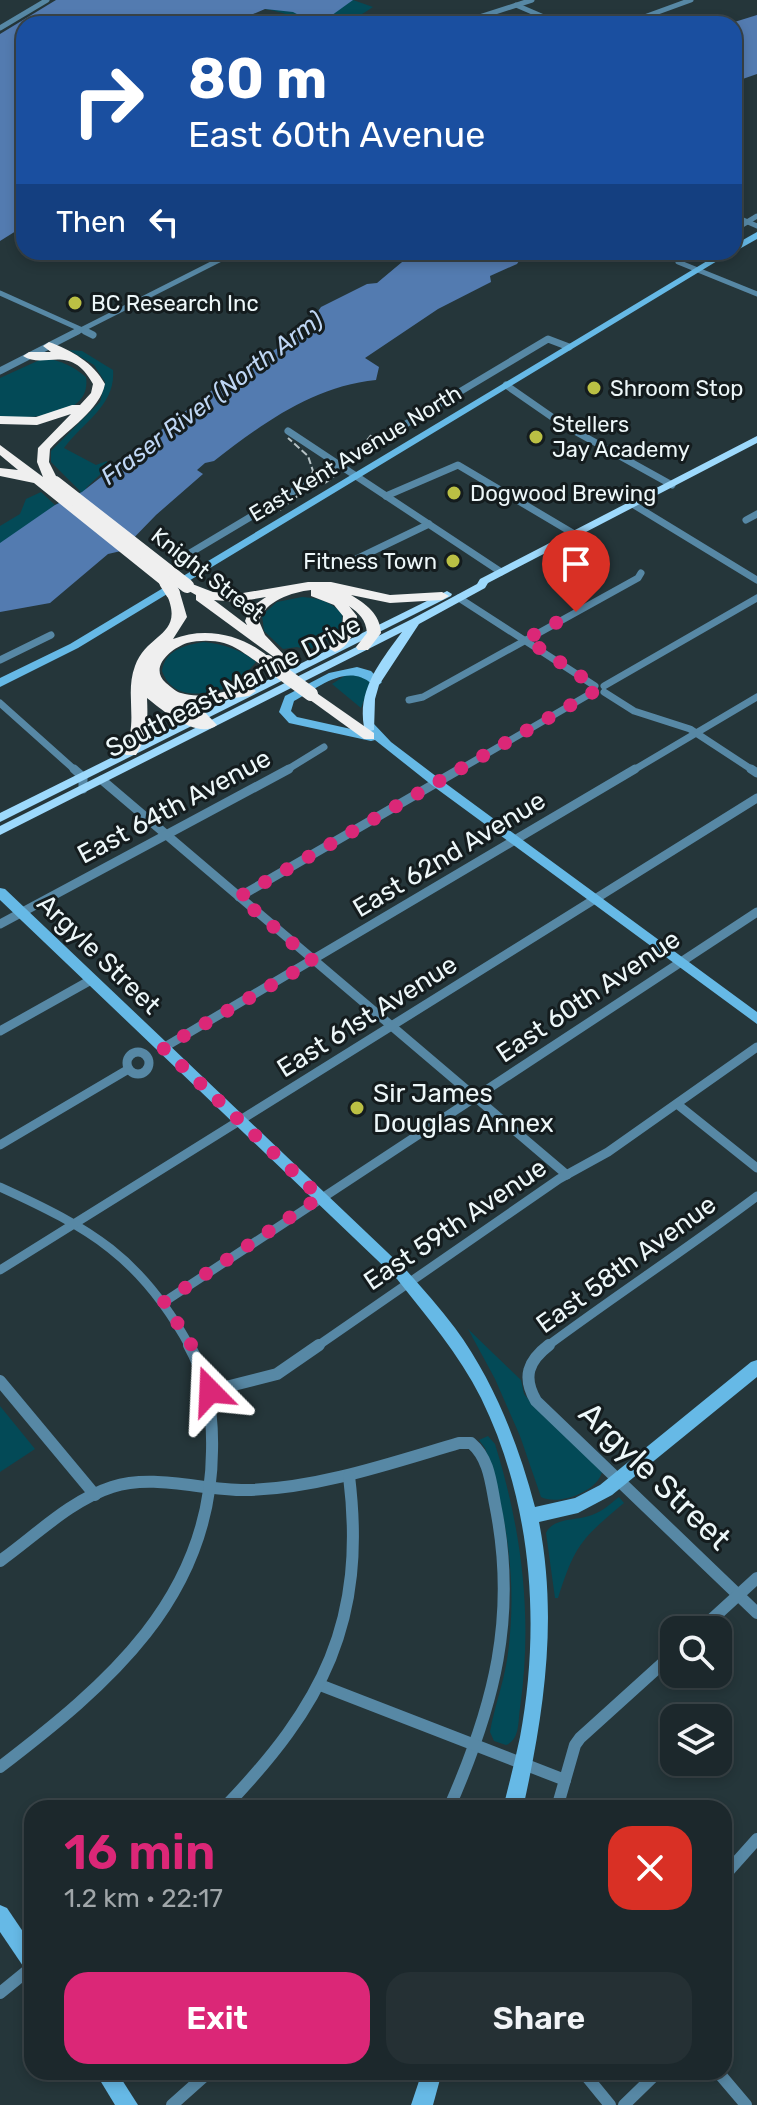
<!DOCTYPE html>
<meta charset="utf-8">
<style>
body{margin:0;font-family:Rubik,sans-serif;background:#253034;color:#f1f3f6;height:100vh;display:flex;flex-direction:column;font-size:30px;white-space:nowrap}
*{box-sizing:border-box;margin:0}
p{font-size:26px;color:#a0a6a9}
.icon{flex:none;width:44px;height:44px;fill:none;stroke:currentColor;stroke-width:2;stroke-linecap:round;stroke-linejoin:round}
.map{position:relative;flex:1;overflow:hidden}
.drawer{position:absolute;left:24px;top:1800px;width:708px;height:280px;display:flex;flex-direction:column;background:#1c282c;border-radius:24px;box-shadow:0 4px 12px #0003,0 0 0 2px #3a4448}
.drawer>*{flex:none}
.hud{position:absolute;left:16px;top:16px;width:726px;height:244px;border-radius:24px;box-shadow:0 4px 12px #0003,0 0 0 2px #3a4448;background:#1a4fa0;color:#fff;overflow:hidden}
.fabs{position:absolute;left:660px;top:1616px;display:grid;gap:16px}
.fabs a{display:grid;place-items:center;width:72px;height:72px;border-radius:16px;background:#1c282c;box-shadow:0 4px 12px #0003,0 0 0 2px #3a4448;font-size:40px}
.pin{position:absolute;display:grid;place-items:center;width:68px;height:68px;color:#fff;margin:-82px -34px;border-radius:50% 50% 50% 0;rotate:-45deg;box-shadow:0 0 8px #0007}
.pin .icon{rotate:45deg}
.me{position:absolute;width:88px;margin:-44px;rotate:339deg;stroke-linejoin:round;filter:drop-shadow(0 0 6px #0008)}
.turn{display:flex;align-items:center;gap:28px;height:168px;padding:0 40px;font-size:36px}
.turn .icon{width:104px;height:104px;stroke-width:2.5}
.turn b{display:block;font-size:56px;line-height:68px}
.then{display:flex;align-items:center;height:76px;padding:0 40px;background:#0003;gap:16px;font-size:30px}
.round{display:grid;place-items:center;flex:none;width:84px;height:84px;border-radius:24px;background:#253034}
.summary{display:flex;align-items:center;justify-content:space-between;height:136px;padding:0 40px}
h1{font-size:48px;font-weight:600;line-height:60px;color:#db2777}
.button{display:flex;gap:16px;margin-top:auto;padding:16px 40px}
.button a{flex:1;height:92px;border-radius:24px;background:#db2777;color:#fff;font-size:32px;font-weight:600;line-height:92px;text-align:center}
.button a+a{background:#253034;color:#f1f3f6}
.map>svg:first-child{display:block}
.green{fill:#034a57}
.water{fill:#537bb0}
.lines{fill:none;stroke-linecap:round;stroke-linejoin:round}
.street-far3{stroke:#5788a5;stroke-width:5}
.street-far2{stroke:#5788a5;stroke-width:7}
.street-far1{stroke:#5788a5;stroke-width:9}
.street{stroke:#5788a5;stroke-width:12}
.secondary{fill:#66b9e6;fill-rule:evenodd}
.primary{fill:#9dd9fc;fill-rule:evenodd}
.highway{fill:#efefef;fill-rule:evenodd}
.rail{stroke:#b5c1c4;stroke-width:2;stroke-dasharray:7 3;stroke-linecap:butt}
.highway-bridge{stroke:#efefef;stroke-width:14}
.route{stroke:#db2777;stroke-width:14;stroke-dasharray:0 25.2}
.poi-dot{fill:#bbc044;stroke:#141c1e;stroke-width:3}
.labels{text-anchor:middle;stroke-width:6;stroke-linejoin:round;paint-order:stroke}
.far-poi-label{font-size:22px;fill:#edf7f9;stroke:#141c1e;text-anchor:start}
.far-street-label{font-size:22px;fill:#edf7f9;stroke:#141c1e}
.far-water-label{font-size:24px;font-style:italic;fill:#bfd6f4;stroke:#141c1e}
.street-label{font-size:26px;fill:#edf7f9;stroke:#141c1e}
.poi-label{font-size:26px;fill:#edf7f9;stroke:#141c1e;text-anchor:start}
.near-street-label{font-size:32px;fill:#edf7f9;stroke:#141c1e}
</style>
<div class="map">
<svg width="757" height="2105" viewBox="0 0 757 2105">
<rect width="100%" height="100%" fill="#25363a"/>
<g class="green">
<path d="M283 0H353L373 7C326 40 314 18 265 9Z"/>
<path d="M69 350 82 351 113 370C116 405 83 422 64 448L96 465 107 461 108 467 86 488V494L0 550V526L20 514 26 499 41 492 55 505 81 492 51 462V451L100 402 105 382 94 365Z"/>
<path d="M44 358C60 360 74 367 86 377 92 419 28 418 0 417V378Z"/>
<path d="M302 597C318 598 331 601 342 614 345 634 324 642 308 650L297 647 283 649 264 631 262 615 277 602Z"/>
<path d="M204 642C223 644 242 650 256 662L249 670 253 678C227 689 176 710 162 671 165 650 185 645 204 642Z"/>
<polygon points="354,674 366,677 370,684 361,708 332,684 346,675"/>
<path d="M468 1329 521 1380 524 1394 533 1405 602 1472C597 1492 558 1506 541 1497L520 1436 495 1379Z"/>
<polygon points="0,1406 35,1449 0,1472"/>
<path d="M488 1436 495 1444C522 1531 533 1617 520 1708 518 1721 520 1740 506 1745L494 1741 490 1732C494 1708 503 1685 507 1660 518 1587 508 1517 485 1448L479 1440Z"/>
<path d="M619 1497 624 1503C581 1539 575 1545 558 1598H555L546 1533C553 1517 577 1521 592 1515 603 1511 610 1504 619 1497Z"/>
</g>
<g class="water">
<polygon points="56,0 353,0 328,18 314,14 324,23 316,24 293,12 265,9 230,24 24,24 24,226 0,241 0,34"/>
<polygon points="757,15 757,74 734,82 734,24 728,24"/>
<path d="M414 252H525L517 264 490 276 491 282 438 309 365 358 379 367 376 380C313 386 262 424 214 461L205 463 197 470 203 474 156 515 121 551 108 554 50 603 0 612V543L55 505 82 492 220 384 284 344 309 324 321 307 367 284 377 283Z"/>
</g>
<g class="lines">
<g class="street-far3">
<polyline points="516,5 560,24"/>
<polyline points="458,24 532,0"/>
<polyline points="625,24 691,0"/>
<polyline points="0,28 47,0"/>
<polyline points="734,216 757,226"/>
<polyline points="734,230 757,216"/>
<polyline points="678,262 757,294"/>
<polyline points="0,293 89,333"/>
<polyline points="75,333 235,252"/>
</g>
<g class="street-far2">
<polyline points="85,331 93,335"/>
<polyline points="0,371 78,331"/>
<polyline points="506,385 562,424 672,485"/>
<polyline points="288,431 501,572"/>
<polyline points="386,496 458,465 576,535"/>
<polyline points="634,505 757,580"/>
<polyline points="746,520 757,514"/>
<polyline points="180,559 548,339 569,347"/>
<polyline points="348,563 429,524"/>
<polyline points="459,598 595,686"/>
<polyline points="0,660 51,635"/>
<polyline points="604,686 757,598"/>
<polyline points="604,692 634,711 690,729 754,771"/>
<polyline points="409,700 423,697 638,578 641,573"/>
<polyline points="0,703 76,771"/>
<polyline points="285,771 324,747"/>
<polyline points="457,771 595,691"/>
<polyline points="632,771 757,697"/>
</g>
<g class="street-far1">
<polyline points="74,769 83,777 83,789"/>
<polyline points="751,769 757,773"/>
<polyline points="102,780 567,1175"/>
<polyline points="239,897 460,769"/>
<polyline points="0,924 289,769"/>
<polyline points="0,1031 91,980"/>
<polyline points="163,1048 635,769"/>
<circle cx="138" cy="1063" r="11"/>
<polyline points="677,1104 757,1168"/>
<polyline points="0,1145 127,1070"/>
<path d="M0 1187C90 1228 141 1257 190 1347"/>
<polyline points="0,1270 757,798"/>
<polyline points="164,1302 757,912"/>
<polyline points="316,1347 559,1179 608,1152 757,1047"/>
<path d="M546 1347C616 1295 688 1248 757 1196"/>
</g>
<g class="street">
<path d="M549 1345C528 1361 522 1377 536 1401L757 1613"/>
<polyline points="0,1381 95,1495"/>
<polyline points="210,1391 277,1374 319,1345"/>
<path d="M0 1561C35 1536 71 1500 112 1487 156 1473 206 1492 251 1490 322 1487 391 1463 459 1443H471C489 1458 491 1483 495 1504 518 1616 494 1706 449 1808"/>
<polyline points="700,1630 757,1578"/>
<polyline points="320,1685 565,1780"/>
<path d="M0 1767C107 1685 211 1598 212 1451 213 1415 207 1377 189 1345"/>
<path d="M224 1808C323 1705 367 1622 349 1476"/>
<polyline points="557,1808 575,1745 580,1738 674,1653"/>
<polyline points="724,1876 757,1839"/>
<polyline points="0,1993 32,1967"/>
<polyline points="583,2072 610,2105"/>
<polyline points="718,2072 746,2105"/>
<polyline points="172,2105 209,2072"/>
<polyline points="624,2105 658,2072"/>
</g>
<g class="secondary">
<polygon points="757,232 757,239 734,252 734,245"/>
<polygon points="722,252 732,252 78,648 0,687 0,678 70,644"/>
<path d="M357 667 371 671 382 682 380 684H372C347 662 318 688 294 701L291 711 297 717 369 733 364 727 370 723 374 724 391 742 441 780 757 1012V1024L433 786 375 740 371 741 289 723 279 712 285 696 329 673Z"/>
<path d="M0 888 5 889 407 1271C423 1289 440 1308 455 1328 494 1381 518 1443 535 1507L575 1498 600 1485 751 1362 757 1360V1377L612 1495 578 1513 539 1522C558 1618 544 1714 523 1808H503C509 1784 515 1761 520 1737 541 1624 532 1502 481 1398 459 1354 427 1317 397 1279L0 900Z"/>
<polygon points="0,1905 7,1908 32,1945 32,1972 25,1969 0,1932"/>
<polygon points="95,2072 117,2072 138,2105 115,2105"/>
<polygon points="422,2072 442,2072 433,2105 411,2105"/>
</g>
<g class="primary">
<path d="M757 436V443L488 583 485 588 419 624 379 685 375 699 374 730 370 731 364 727C357 689 381 661 402 632L0 835V826L412 619 477 584 480 579Z"/>
<polygon points="447,591 452,594 451,596 0,822 0,813"/>
</g>
<g class="highway">
<path d="M49 342C71 350 94 363 105 384 100 410 68 429 50 449L49 462 58 480 52 484 171 579V585H161L34 483 0 476V468L18 470 0 455V445L43 477 37 462 38 448 71 414 37 425 0 424V416L36 417 72 405H80L91 393 93 384C70 342 45 370 23 356L29 352H51L43 346Z"/>
<path d="M187 582 213 592 237 594 308 582H331L390 595 442 592 449 596 442 600 390 603 351 595C366 604 380 614 381 633L368 650H358L356 647 367 633C366 620 359 613 349 606L357 616C356 631 349 647 335 652L328 648 342 630 343 616 334 605 311 596V590C292 592 265 601 259 621L265 635 285 656 278 660 196 600V595L180 586ZM266 597 250 608 245 621 247 625 214 600 237 602Z"/>
<path d="M173 589 180 593 187 617 173 639C208 625 248 636 274 662L267 666 262 665C250 658 238 647 224 643 213 640 199 640 187 643 172 648 148 667 166 683 170 686 176 692 181 693 202 700 229 690 249 686L256 691 249 696 196 703 217 725C198 740 163 711 147 698 148 719 148 736 136 755H126L123 752C140 724 124 695 135 666 147 632 186 636 166 593Z"/>
<polygon points="311,689 374,733 374,739 364,739 306,697 306,691"/>
</g>
<g class="rail">
<polyline points="325,483 344,469 372,434"/>
<polyline points="280,510 305,490 313,471 308,456 288,438"/>
</g>
<g class="highway-bridge">
<polyline points="55,483 187,586"/>
<polyline points="166,582 173,593"/>
<polyline points="267,662 311,694"/>
</g>
</g>
<g class="lines">
<polyline class="route" points="210,1391 192,1346 164,1302 320,1197 163,1048 313,961 239,897 595,691 595,686 526,639 576,612"/>
</g>
<g class="poi-dot">
<circle cx="75" cy="303" r="8"/>
<circle cx="594" cy="388" r="8"/>
<circle cx="536" cy="437" r="8"/>
<circle cx="454" cy="493" r="8"/>
<circle cx="453" cy="561" r="8"/>
<circle cx="357" cy="1108" r="8"/>
</g>
<g class="labels">
<g class="far-poi-label">
<text x="91" y="311">BC Research Inc</text>
<text x="610" y="396">Shroom Stop</text>
<text x="552" y="432">Stellers<tspan x="552" dy="25">Jay Academy</tspan></text>
<text x="470" y="501">Dogwood Brewing</text>
<text x="437" y="569" text-anchor="end">Fitness Town</text>
</g>
<g class="far-street-label">
<text transform="translate(355 453) rotate(-31)" y="8">East Kent Avenue North</text>
<text transform="translate(208 574) rotate(38)" y="8">Knight Street</text>
</g>
<g class="far-water-label">
<text transform="translate(212 398) rotate(-37)" y="8">Fraser River (North Arm)</text>
</g>
<g class="street-label">
<text transform="translate(233 686) rotate(-27)" y="9">Southeast Marine Drive</text>
<text transform="translate(174 806) rotate(-28)" y="9">East 64th Avenue</text>
<text transform="translate(449 854) rotate(-31)" y="9">East 62nd Avenue</text>
<text transform="translate(99 954) rotate(44)" y="9">Argyle Street</text>
<text transform="translate(588 996) rotate(-34)" y="9">East 60th Avenue</text>
<text transform="translate(367 1016) rotate(-32)" y="9">East 61st Avenue</text>
<text transform="translate(455 1224) rotate(-34)" y="9">East 59th Avenue</text>
<text transform="translate(626 1264) rotate(-36)" y="9">East 58th Avenue</text>
</g>
<g class="poi-label">
<text x="373" y="1102">Sir James<tspan x="373" dy="30">Douglas Annex</tspan></text>
</g>
<g class="near-street-label">
<text transform="translate(655 1476) rotate(44)" y="11">Argyle Street</text>
</g>
</g>
</svg>
<div class="fabs">
<a><svg class="icon" aria-label="search" viewBox="0 0 24 24"><circle cx="10" cy="10" r="6"/><path d="M15 15l6 6"/></svg></a>
<a><svg class="icon" aria-label="layers" viewBox="0 0 24 24"><path d="M12 4l9 5-9 5-9-5zM3 14l9 5 9-5"/></svg></a>
</div>
<div class="pin" style="left:576px;top:612px;background:#d93025"><svg class="icon" aria-label="arrive" viewBox="0 0 24 24"><path d="M6 21V4h12l-3 4 3 4H6"/></svg></div>
<svg class="me" style="left:210px;top:1391px" viewBox="-20 -20 40 40"><path d="M0-17L14 15 0 8-14 15z" fill="#db2777" stroke="#fff" stroke-width="4"/></svg>
<div class="hud">
<div class="turn"><svg class="icon" aria-label="right" viewBox="0 0 24 24"><path d="M7 20v-9h11M14 6l5 5-5 5"/></svg><div><b>80 m</b>East 60th Avenue</div></div>
<div class="then">Then<svg class="icon" aria-label="left" viewBox="0 0 24 24"><path d="M17 20v-9H6M10 6l-5 5 5 5"/></svg></div>
</div>
<section class="drawer">
<div class="summary"><div><h1>16 min</h1><p>1.2 km · 22:17</p></div><a class="round" style="background:#d93025;color:#fff"><svg class="icon" aria-label="close" viewBox="0 0 24 24"><path d="M6 6l12 12M18 6L6 18"/></svg></a></div>
<div class="button"><a>Exit</a><a>Share</a></div>
</section>
</div>
